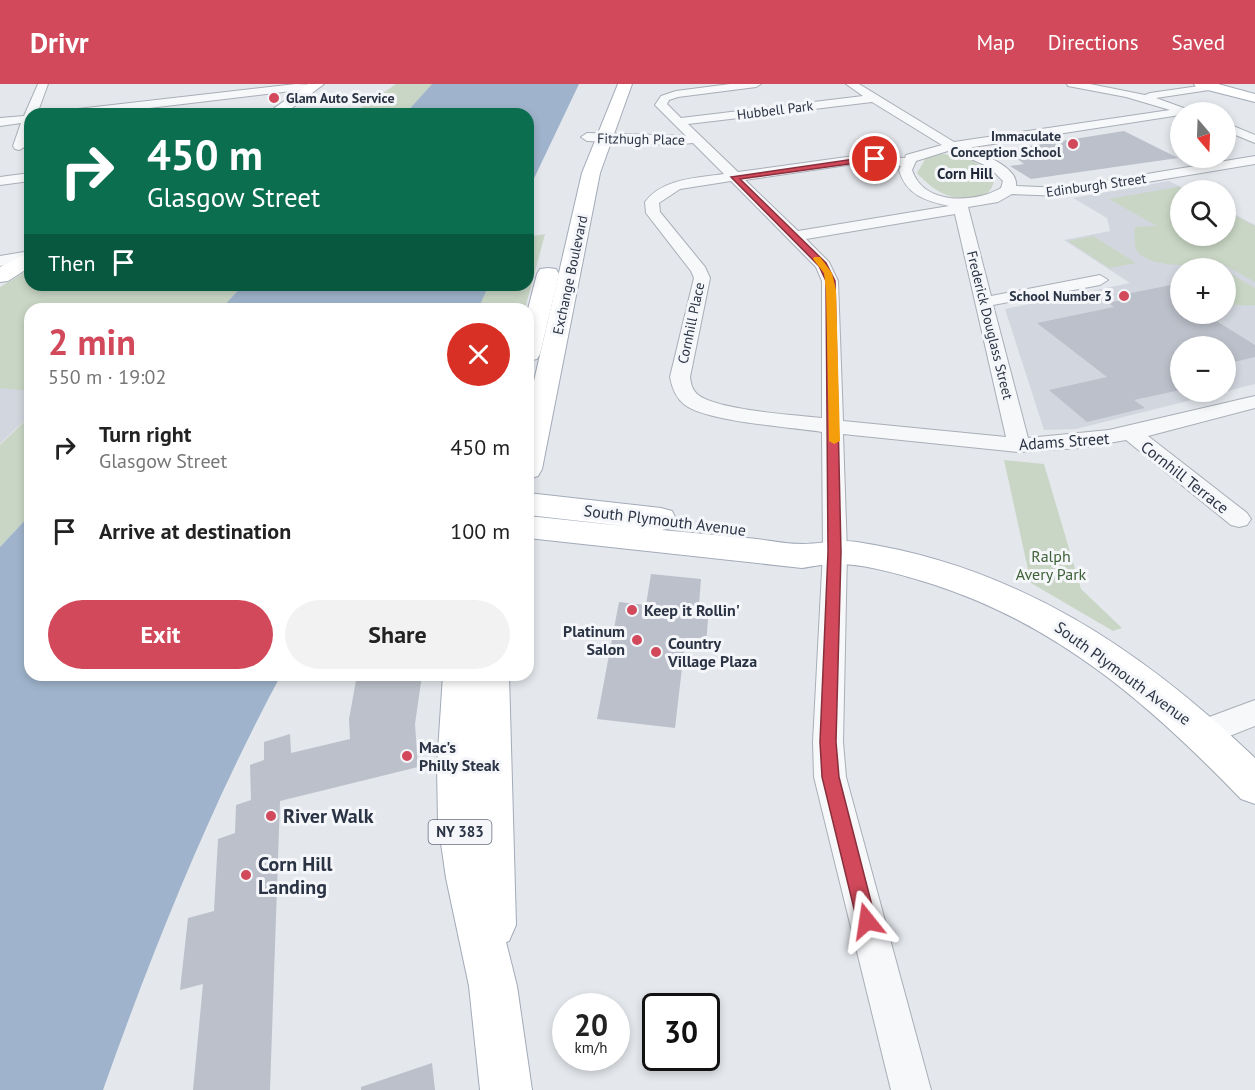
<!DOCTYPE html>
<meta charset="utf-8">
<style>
body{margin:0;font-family:"PT Sans",sans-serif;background:#f2f2f2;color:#222;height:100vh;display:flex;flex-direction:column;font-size:22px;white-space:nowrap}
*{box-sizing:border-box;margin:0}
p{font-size:20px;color:#767676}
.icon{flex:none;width:33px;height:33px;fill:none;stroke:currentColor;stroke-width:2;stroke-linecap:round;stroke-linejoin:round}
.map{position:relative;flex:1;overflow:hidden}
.details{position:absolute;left:24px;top:219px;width:510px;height:378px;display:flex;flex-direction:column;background:#fff;border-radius:18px;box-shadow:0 3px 9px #0003}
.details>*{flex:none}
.hud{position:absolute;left:24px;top:24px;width:510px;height:183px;border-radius:18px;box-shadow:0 3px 9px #0003;background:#0b6e4f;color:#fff;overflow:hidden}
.needle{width:39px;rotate:161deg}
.tools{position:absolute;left:1170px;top:18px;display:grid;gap:12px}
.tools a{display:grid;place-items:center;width:66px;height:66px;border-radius:50%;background:#fff;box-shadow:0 3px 9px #0003;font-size:30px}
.speed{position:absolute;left:552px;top:909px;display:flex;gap:12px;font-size:30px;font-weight:700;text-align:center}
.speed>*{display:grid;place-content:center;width:78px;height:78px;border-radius:50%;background:#fff;box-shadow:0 3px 9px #0003;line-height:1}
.speed small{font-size:15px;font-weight:400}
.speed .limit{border:3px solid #111;border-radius:9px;background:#fff;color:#111}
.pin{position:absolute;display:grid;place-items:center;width:51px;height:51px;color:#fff;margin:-26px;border:3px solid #fff;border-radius:50%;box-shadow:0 2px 6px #0007}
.me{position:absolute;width:66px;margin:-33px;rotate:345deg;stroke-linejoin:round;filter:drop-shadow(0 0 4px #0008)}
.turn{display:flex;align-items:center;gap:21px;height:126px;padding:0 24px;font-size:27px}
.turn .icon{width:78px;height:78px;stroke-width:2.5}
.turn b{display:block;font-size:42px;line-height:51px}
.then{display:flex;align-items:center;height:57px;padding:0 24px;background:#0003;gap:12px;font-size:22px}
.round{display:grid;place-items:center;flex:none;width:63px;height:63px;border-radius:32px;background:#f2f2f2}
.overview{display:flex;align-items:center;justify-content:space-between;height:102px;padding:0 24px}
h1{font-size:36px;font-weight:700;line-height:45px;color:#d1495b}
.action{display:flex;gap:12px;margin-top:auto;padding:12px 24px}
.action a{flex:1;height:69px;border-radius:36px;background:#d1495b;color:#fff;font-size:24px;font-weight:700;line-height:69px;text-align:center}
.action a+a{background:#f2f2f2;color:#222}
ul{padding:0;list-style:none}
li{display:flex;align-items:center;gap:18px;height:84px;padding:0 24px}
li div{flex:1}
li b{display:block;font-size:22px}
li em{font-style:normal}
header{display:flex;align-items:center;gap:36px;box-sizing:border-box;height:84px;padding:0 30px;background:#d1495b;color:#fff}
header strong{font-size:28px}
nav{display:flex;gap:33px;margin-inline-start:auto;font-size:21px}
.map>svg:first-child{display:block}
.built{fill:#d2d6de;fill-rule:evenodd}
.green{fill:#c9d6c5}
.water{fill:#9fb4cc}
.building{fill:#bbc0ca}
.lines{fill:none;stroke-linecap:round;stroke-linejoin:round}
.minor-casing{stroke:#a9aeb7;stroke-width:2}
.major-casing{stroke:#a3abb8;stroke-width:2}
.minor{fill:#f7f8fa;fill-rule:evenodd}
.major{fill:#fff;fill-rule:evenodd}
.route{fill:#d1495b;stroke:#882f3b;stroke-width:1.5}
.slow{fill:#f59e0b}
.poi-dot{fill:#d1495b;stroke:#f4f6f9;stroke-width:2}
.labels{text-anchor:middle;stroke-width:6;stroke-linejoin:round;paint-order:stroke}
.far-poi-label{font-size:14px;font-weight:bold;fill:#2b3445;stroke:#f4f6f9;text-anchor:end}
.far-street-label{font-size:14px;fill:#2b3445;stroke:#f4f6f9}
.far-neighbourhood-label{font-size:15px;font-weight:bold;fill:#1d2536;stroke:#f4f6f9}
.shield{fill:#f4f6f9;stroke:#676e7b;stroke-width:1.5}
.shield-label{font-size:15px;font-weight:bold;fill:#2b3445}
.street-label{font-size:16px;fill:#2b3445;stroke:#f4f6f9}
.park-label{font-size:16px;fill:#3f6138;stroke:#f4f6f9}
.poi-label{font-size:16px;font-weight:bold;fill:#2b3445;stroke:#f4f6f9;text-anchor:start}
.near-poi-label{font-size:20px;font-weight:bold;fill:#2b3445;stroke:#f4f6f9;text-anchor:start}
</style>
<header>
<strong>Drivr</strong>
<nav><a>Map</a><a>Directions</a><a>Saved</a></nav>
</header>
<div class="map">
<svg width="1255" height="1006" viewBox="0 0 1255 1006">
<rect width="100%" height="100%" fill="#e4e7ec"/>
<g class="built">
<path d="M1169 97 1187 106H1180V152H1226V126L1255 141V300L1076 345 1044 346 1005 225 1130 199 1064 156 1110 147 1107 134 1073 114ZM1180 184H1226V230H1180ZM1180 262H1226V308H1180Z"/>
<polygon points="0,303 30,306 30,331 0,360"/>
</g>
<g class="green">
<polygon points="396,0 432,0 405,30 352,30"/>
<path d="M936 70C960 70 982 76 994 97 991 109 986 111 975 113 950 118 933 106 917 89L926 74Z"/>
<path d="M1178 103 1185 106H1180V152H1226V127L1255 142V198L1221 179 1219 181C1199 181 1141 186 1135 162 1134 156 1135 148 1135 143L1157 142 1109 115Z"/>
<polygon points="545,150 525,225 476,225 490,201 528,201 528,153"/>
<polygon points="1093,152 1136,179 1109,184 1068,157"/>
<polygon points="30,185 30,201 243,201 221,225 30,225 30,307 0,304 0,203"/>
<path d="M1226 187 1255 204V221C1244 223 1236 219 1226 221V207L1234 213 1236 208 1226 202Z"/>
<polygon points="30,332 30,431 0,463 0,361"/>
<polygon points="1004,376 1044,380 1081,505 1122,544 1113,547 1031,499"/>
</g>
<g class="water">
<polygon points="432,0 579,0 528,107 528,30 405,30"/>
<polygon points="243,201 489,201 478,225 221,225"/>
<path d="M30 431V591H281C210 723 153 865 103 1006H0V463Z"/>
</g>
<g class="building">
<polygon points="1124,47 1178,74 1031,95 1010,82 1024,80 1005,66"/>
<polygon points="1171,201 1180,207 1180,230 1205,230 1255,261 1255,273 1226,280 1226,262 1180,262 1180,306 1134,316 1145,324 1087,338 1049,306 1107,293 1037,239 1114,223 1108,219 1127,215 1121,211"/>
<polygon points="651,490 701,495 699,520 709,522 706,561 685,558 675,644 597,635 619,518 646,521"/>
<polygon points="357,591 422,591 415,640 418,683 280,717 270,1006 193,1006 203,900 180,906 188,834 214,827 218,755 235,749 236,721 251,716 250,681 264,676 264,658 290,650 291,669 350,655 349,635"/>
<polygon points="432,979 435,1006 361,1006 361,1003"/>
</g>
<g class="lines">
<g class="minor-casing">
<g id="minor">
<path d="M38 0H48L37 30H30C30 41 32 62 19 66L15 65 13 62 21 39 0 42V34L24 32Z"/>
<polygon points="296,0 321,1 316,4 99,30 63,30 69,26"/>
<path d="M730 0H761L756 3 678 13 669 16 667 20 681 34 863 12 846 0H859L954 58 1170 26 1126 13 1068 2 1067 0H1090L1145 11 1150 9 1213 0 1217 3 1216 5 1156 14 1192 27 1180 28V31L967 64C980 69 1019 83 1016 102L1063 104 1255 72V80L1063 112 1012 110 998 118 968 123 991 212 1100 191 1108 196 1100 201 993 221 1028 354 1109 346 1255 312V324L1148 352 1247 429 1251 435 1247 441 1239 443 1231 441 1126 356 1079 364 1019 368 843 350 847 468 843 658 846 693 931 1006H891L814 693 813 658 823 468 822 348C791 343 708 338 685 321 676 314 672 304 670 293L694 194 691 187 646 129 645 118C663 94 697 94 724 90L693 59 673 61 587 57 581 53 587 49 686 52 655 21 661 12 676 7ZM872 18 942 61 906 71 905 74 861 71 738 88 688 40ZM951 66 989 83 1003 97 1001 104C975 119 924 122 912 86L916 77ZM861 79 901 82 899 86C906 111 926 117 949 122L798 147 745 96ZM731 97 816 183 822 197V334C795 331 715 326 697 310 692 305 691 300 690 293L710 194 705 183 660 128 659 119 680 105ZM955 130 1006 353 843 337 838 197 829 178 806 155Z"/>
<polygon points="1226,39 1255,51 1255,59 1226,47"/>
<polygon points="30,89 30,97 0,101 0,93"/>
<polygon points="30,167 30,177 0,182 0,172"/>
<polygon points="1255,616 1255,642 1204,662 1193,659 1189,649 1193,639"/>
</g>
</g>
<g class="major-casing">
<g id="major">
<polygon points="308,0 324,0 284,30 266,30"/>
<polygon points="618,0 632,0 600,89 542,385 538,392 528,395 528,323 582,89"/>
<polygon points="1194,0 1218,0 1255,10 1255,18 1196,3"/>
<polygon points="30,168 30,183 8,197 0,198 0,183"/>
<polygon points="548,184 556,185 559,190 540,270 537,275 528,277 528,225 537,190 540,185"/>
<path d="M528 409 661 424 672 427 676 435 672 443 662 446C694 449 725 452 757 455 772 457 788 460 803 460 821 460 838 455 857 458 1016 482 1141 565 1255 674V720L1241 715C1151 622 1060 542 935 501 906 492 874 482 843 480 829 479 815 482 802 484L528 454V432L633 443 528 431Z"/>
<polygon points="443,591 509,591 516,841 509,857 506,858 517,902 532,1006 480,1006 469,902 446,794 438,738 437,683"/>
</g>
</g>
<use href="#minor" class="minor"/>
<use href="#major" class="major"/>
</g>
<polygon class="route" points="875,72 878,76 740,95 826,179 835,197 841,468 836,658 839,693 876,837 874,843 867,846 860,843 857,837 822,693 820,658 828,468 826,197 819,182 731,93"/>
<polygon class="slow" points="814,173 820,173 832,189 836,206 840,357 834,360 829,357 826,206 824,189 813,175"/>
<g class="poi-dot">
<circle cx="274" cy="14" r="6"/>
<circle cx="1073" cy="60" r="6"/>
<circle cx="1124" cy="212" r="6"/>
<circle cx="632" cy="526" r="6"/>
<circle cx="637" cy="556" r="6"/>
<circle cx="656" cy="568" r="6"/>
<circle cx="407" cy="672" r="6"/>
<circle cx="271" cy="732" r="6"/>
<circle cx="246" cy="791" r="6"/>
</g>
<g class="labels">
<g class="far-poi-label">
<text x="286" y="19" text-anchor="start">Glam Auto Service</text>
<text x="1061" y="57">Immaculate<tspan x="1061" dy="16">Conception School</tspan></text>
<text x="1112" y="217">School Number 3</text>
</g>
<g class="far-street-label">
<text transform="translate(775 26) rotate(-7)" y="5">Hubbell Park</text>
<text transform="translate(641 55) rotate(1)" y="5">Fitzhugh Place</text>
<text transform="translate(1096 101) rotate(-8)" y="5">Edinburgh Street</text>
<text transform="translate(570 191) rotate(-78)" y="5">Exchange Boulevard</text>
<text transform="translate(691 239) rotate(-78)" y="5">Cornhill Place</text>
<text transform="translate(990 241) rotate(76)" y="5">Frederick Douglass Street</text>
</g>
<g class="far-neighbourhood-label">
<text x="965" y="95">Corn Hill</text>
</g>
<rect class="shield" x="428.5" y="736" width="63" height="24" rx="4.5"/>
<g class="shield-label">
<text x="460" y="753">NY 383</text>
</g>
<g class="street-label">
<text transform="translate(1064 357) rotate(-4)" y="6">Adams Street</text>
<text transform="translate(1185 393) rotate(38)" y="6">Cornhill Terrace</text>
<text transform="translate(665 436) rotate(7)" y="6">South Plymouth Avenue</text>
<text transform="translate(1123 589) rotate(36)" y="6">South Plymouth Avenue</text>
</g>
<g class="park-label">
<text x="1051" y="478">Ralph<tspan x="1051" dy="18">Avery Park</tspan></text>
</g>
<g class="poi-label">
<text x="644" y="532">Keep it Rollin'</text>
<text x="625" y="553" text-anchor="end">Platinum<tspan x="625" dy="18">Salon</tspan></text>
<text x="668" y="565">Country<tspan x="668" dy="18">Village Plaza</tspan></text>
<text x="419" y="669">Mac's<tspan x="419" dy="18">Philly Steak</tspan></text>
</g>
<g class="near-poi-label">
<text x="283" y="739">River Walk</text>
<text x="258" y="787">Corn Hill<tspan x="258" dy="23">Landing</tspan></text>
</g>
</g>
</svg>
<div class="tools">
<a><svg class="needle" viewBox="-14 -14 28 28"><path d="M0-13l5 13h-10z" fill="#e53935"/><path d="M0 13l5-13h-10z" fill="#767676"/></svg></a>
<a><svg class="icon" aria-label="search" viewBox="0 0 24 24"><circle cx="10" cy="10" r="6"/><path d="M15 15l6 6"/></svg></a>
<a>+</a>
<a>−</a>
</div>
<div class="speed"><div>20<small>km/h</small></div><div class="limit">30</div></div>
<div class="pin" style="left:875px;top:75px;background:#d93025"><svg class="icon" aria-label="arrive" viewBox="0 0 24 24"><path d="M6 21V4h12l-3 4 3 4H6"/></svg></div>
<svg class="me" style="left:867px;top:837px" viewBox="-20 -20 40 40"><path d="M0-17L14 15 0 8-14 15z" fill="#d1495b" stroke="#fff" stroke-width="4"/></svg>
<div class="hud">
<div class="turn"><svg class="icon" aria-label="right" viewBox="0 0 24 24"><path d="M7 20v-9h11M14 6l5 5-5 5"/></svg><div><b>450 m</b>Glasgow Street</div></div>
<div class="then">Then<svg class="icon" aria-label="arrive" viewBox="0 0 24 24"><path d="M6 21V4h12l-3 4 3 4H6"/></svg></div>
</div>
<section class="details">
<div class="overview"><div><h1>2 min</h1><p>550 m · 19:02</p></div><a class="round" style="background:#d93025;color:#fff"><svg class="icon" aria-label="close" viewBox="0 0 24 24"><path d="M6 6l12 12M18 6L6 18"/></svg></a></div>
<ul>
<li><svg class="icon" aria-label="right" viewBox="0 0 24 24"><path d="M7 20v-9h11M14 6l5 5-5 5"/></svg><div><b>Turn right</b><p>Glasgow Street</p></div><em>450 m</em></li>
<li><svg class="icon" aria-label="arrive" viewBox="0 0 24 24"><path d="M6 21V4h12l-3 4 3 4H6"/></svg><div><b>Arrive at destination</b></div><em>100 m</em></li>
</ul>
<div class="action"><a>Exit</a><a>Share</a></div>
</section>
</div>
